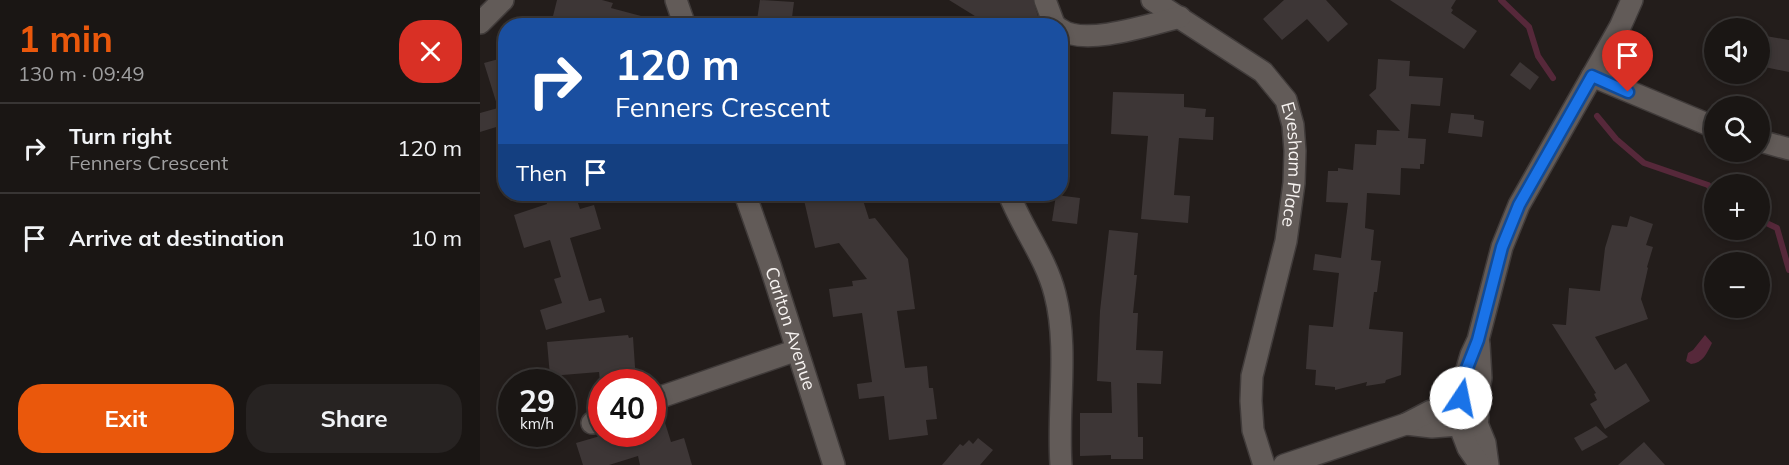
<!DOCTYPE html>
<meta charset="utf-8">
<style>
body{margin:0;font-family:Mulish,sans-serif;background:#272322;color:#f1f3f6;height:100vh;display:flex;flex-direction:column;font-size:22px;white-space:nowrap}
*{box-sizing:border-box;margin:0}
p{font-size:20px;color:#9f9fa0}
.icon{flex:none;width:33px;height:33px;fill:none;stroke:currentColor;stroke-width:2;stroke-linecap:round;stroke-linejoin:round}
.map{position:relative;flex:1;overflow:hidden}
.details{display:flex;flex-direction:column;background:#1a1614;width:480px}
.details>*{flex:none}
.guide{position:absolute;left:18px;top:18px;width:570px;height:183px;border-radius:24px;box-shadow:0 3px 9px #0003,0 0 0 2px #383534;background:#1a4fa0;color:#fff;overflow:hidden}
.fabs{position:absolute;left:1224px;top:18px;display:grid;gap:12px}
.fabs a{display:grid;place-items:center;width:66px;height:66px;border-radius:50%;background:#1a1614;box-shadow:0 3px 9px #0003,0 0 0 2px #383534;font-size:30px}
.speed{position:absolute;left:18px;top:369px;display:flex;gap:12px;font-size:30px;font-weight:700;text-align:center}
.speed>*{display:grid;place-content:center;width:78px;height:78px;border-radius:50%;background:#1a1614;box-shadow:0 3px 9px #0003,0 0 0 2px #383534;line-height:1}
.speed small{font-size:15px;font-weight:400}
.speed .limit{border:9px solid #d22;background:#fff;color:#111}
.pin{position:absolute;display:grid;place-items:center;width:51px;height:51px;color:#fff;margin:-62px -26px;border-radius:50% 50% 50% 0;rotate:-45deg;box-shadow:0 0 6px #0007}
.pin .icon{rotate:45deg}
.me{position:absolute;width:66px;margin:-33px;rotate:11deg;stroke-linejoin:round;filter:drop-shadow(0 0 4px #0008)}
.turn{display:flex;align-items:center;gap:21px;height:126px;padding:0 18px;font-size:27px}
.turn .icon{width:78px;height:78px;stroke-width:2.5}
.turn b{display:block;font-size:42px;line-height:51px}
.then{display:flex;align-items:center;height:57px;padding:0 18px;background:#0003;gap:12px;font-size:22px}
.round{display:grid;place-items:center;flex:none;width:63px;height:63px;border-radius:24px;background:#272322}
.summary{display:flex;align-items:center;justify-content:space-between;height:102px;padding:0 18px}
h1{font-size:36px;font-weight:700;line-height:45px;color:#ea580c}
.action{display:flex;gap:12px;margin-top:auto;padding:12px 18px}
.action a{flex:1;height:69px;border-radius:24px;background:#ea580c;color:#fff;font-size:24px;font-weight:700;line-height:69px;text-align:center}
.action a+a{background:#272322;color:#f1f3f6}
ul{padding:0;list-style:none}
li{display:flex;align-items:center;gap:18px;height:90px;padding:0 18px;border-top:2px solid #383534}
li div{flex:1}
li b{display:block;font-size:22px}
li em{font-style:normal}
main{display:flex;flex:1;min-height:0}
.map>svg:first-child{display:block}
.water{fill:#56283a}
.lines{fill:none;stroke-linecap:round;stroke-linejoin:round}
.stream{stroke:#56283a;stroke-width:6}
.building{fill:#3d3636}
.minor-casing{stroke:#403b3a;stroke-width:24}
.minor{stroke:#625b58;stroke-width:21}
.route-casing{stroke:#114b97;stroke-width:15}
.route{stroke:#1a73e8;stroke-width:10}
.labels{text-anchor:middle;stroke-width:6;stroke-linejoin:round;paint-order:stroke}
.street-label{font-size:18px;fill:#f7f3f1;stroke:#1a1412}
</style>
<main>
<section class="details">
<div class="summary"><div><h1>1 min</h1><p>130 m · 09:49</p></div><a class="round" style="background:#d93025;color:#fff"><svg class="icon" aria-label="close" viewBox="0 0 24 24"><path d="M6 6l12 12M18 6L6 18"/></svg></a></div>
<ul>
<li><svg class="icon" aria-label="right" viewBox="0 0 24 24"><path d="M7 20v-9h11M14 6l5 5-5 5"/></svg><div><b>Turn right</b><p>Fenners Crescent</p></div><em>120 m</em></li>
<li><svg class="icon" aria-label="arrive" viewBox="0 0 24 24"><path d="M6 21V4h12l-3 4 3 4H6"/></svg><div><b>Arrive at destination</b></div><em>10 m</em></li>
</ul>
<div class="action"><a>Exit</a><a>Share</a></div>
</section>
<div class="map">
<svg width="1309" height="465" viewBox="0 0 1309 465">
<rect width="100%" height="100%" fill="#231d1b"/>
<path class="water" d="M1225 335 1232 343C1227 353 1223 363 1211 364L1206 361 1208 353 1213 350Z"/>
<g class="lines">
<g class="stream">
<polyline points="1021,0 1049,27 1058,56 1073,78"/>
<polyline points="1117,116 1136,139 1164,163 1228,185 1234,192"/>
<polyline points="1280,220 1297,228 1309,270"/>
</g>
</g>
<g class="building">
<polygon points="77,0 122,0 133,3 131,8 176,20 175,26 94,26 72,20"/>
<polygon points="280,0 314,2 311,25 277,20"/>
<polygon points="469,0 553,0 561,26 525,26 503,21"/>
<polygon points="804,0 846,0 868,24 848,42 827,19 802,40 783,19"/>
<polygon points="910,0 976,0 971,8 973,10 971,13 997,31 984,49"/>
<polygon points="1280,35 1309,40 1309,72 1280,66"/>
<polygon points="26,57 26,124 0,132 0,113 18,108 4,63"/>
<polygon points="898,59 930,61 929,76 963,78 960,106 931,104 928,138 946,139 944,164 940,164 940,169 921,168 920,195 887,193 885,228 894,230 891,260 901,261 897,292 894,292 889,329 923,332 921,375 906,380 905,383 886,386 887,382 855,390 855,387 835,385 836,370 826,369 829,325 853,327 859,273 833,270 835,254 861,258 868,203 846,202 848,171 858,171 858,168 873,170 875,144 896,145 897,130 920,131 889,95 896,89"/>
<polygon points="1040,62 1059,77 1050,90 1030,75"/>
<polygon points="633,92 704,94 704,107 726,109 725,117 734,117 733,140 699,138 694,195 710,196 708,223 661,219 668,136 631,134"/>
<polygon points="971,113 994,115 994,119 1004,121 1002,137 968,133"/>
<polygon points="64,194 95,194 100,209 114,205 121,229 90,238 109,301 121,298 125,312 66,330 60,310 82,303 74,279 81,277 70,240 44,248 34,215 67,204"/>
<polygon points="364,194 381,194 389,219 395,218 428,259 435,309 417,311 425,368 447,366 449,388 453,388 457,419 446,420 448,435 409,440 404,396 379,399 377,384 392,382 382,313 353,317 349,289 373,286 372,281 387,279 359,243 335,248 324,200"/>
<polygon points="576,195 600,198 597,224 572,221"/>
<polygon points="1150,216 1173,224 1166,245 1173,247 1167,267 1168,268 1161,299 1168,319 1115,337 1135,370 1146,363 1170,401 1125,429 1110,404 1117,400 1114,394 1116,393 1072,324 1086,325 1089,288 1120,291 1125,248 1132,225 1147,227"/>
<polygon points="629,230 658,233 654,275 657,275 653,313 658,313 656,350 683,351 681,384 657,383 658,437 663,437 663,459 631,459 631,455 600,456 600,413 632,413 631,382 617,381 620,311"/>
<polygon points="148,335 149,338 153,337 156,382 120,382 119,372 70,376 67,342"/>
<polygon points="181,410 191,442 204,438 212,465 160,465 158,456 129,465 103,465 96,443 127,434 172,434 172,412"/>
<polygon points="1116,426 1128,437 1102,451 1094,438"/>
<polygon points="498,438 513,450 500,465 462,465 480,444 483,446 489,440 493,444"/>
<polygon points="1164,442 1185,465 1138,465"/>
</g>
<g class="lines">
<g class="minor-casing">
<g id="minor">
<polyline points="196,0 205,26"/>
<polyline points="565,0 574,24 576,26"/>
<path id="s1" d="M672 0 783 72 806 100 813 125 815 151 814 183 806 241 772 376 771 401 773 430 784 465"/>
<polyline points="0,23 23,0"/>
<path d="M580 29C604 47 672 24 700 17"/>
<polyline points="1112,76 1234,127"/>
<polyline points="1280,141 1309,149"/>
<path id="s2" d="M265 194 290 265 354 465"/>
<path d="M529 194C542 228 566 258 575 294 589 348 577 409 581 465"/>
<polyline points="172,400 317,350"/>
<circle cx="986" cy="417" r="12"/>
<polyline points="982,406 981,398 984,379 991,355 998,340 1022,247 1039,205 1140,27 1152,0"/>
<polyline points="995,409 1001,378 999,344"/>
<polyline points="996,421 1005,443 1008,465"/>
<polyline points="112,423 122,419"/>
<polyline points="926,424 952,427 978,425"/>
<polyline points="980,427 988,448 1000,465"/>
<polyline points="804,465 926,424 951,411 961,409 977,408"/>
</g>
</g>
<use href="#minor" class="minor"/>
</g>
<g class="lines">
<g class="route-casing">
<polyline id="route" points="981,398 987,368 998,340 1022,247 1039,205 1112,76 1148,92"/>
</g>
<use href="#route" class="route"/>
</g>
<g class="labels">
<g class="street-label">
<text dy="6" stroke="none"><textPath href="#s1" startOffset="234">Evesham Place</textPath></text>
<text dy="6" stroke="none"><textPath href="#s2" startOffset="142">Carlton Avenue</textPath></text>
</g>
</g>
</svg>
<div class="fabs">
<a><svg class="icon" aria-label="sound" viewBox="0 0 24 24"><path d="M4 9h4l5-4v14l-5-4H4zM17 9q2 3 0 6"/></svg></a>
<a><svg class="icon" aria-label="search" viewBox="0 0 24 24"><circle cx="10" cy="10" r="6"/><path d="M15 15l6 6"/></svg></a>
<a>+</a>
<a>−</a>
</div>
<div class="speed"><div>29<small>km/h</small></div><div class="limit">40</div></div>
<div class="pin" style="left:1148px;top:92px;background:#d93025"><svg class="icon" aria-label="arrive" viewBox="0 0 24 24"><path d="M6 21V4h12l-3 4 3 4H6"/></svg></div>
<svg class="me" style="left:981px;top:398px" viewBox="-20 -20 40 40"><circle r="19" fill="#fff"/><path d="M0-13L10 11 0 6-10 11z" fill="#1a73e8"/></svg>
<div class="guide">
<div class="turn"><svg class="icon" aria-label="right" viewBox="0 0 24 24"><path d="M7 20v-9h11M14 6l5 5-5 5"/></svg><div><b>120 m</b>Fenners Crescent</div></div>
<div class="then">Then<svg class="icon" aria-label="arrive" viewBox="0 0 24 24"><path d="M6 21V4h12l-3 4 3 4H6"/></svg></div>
</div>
</div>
</main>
